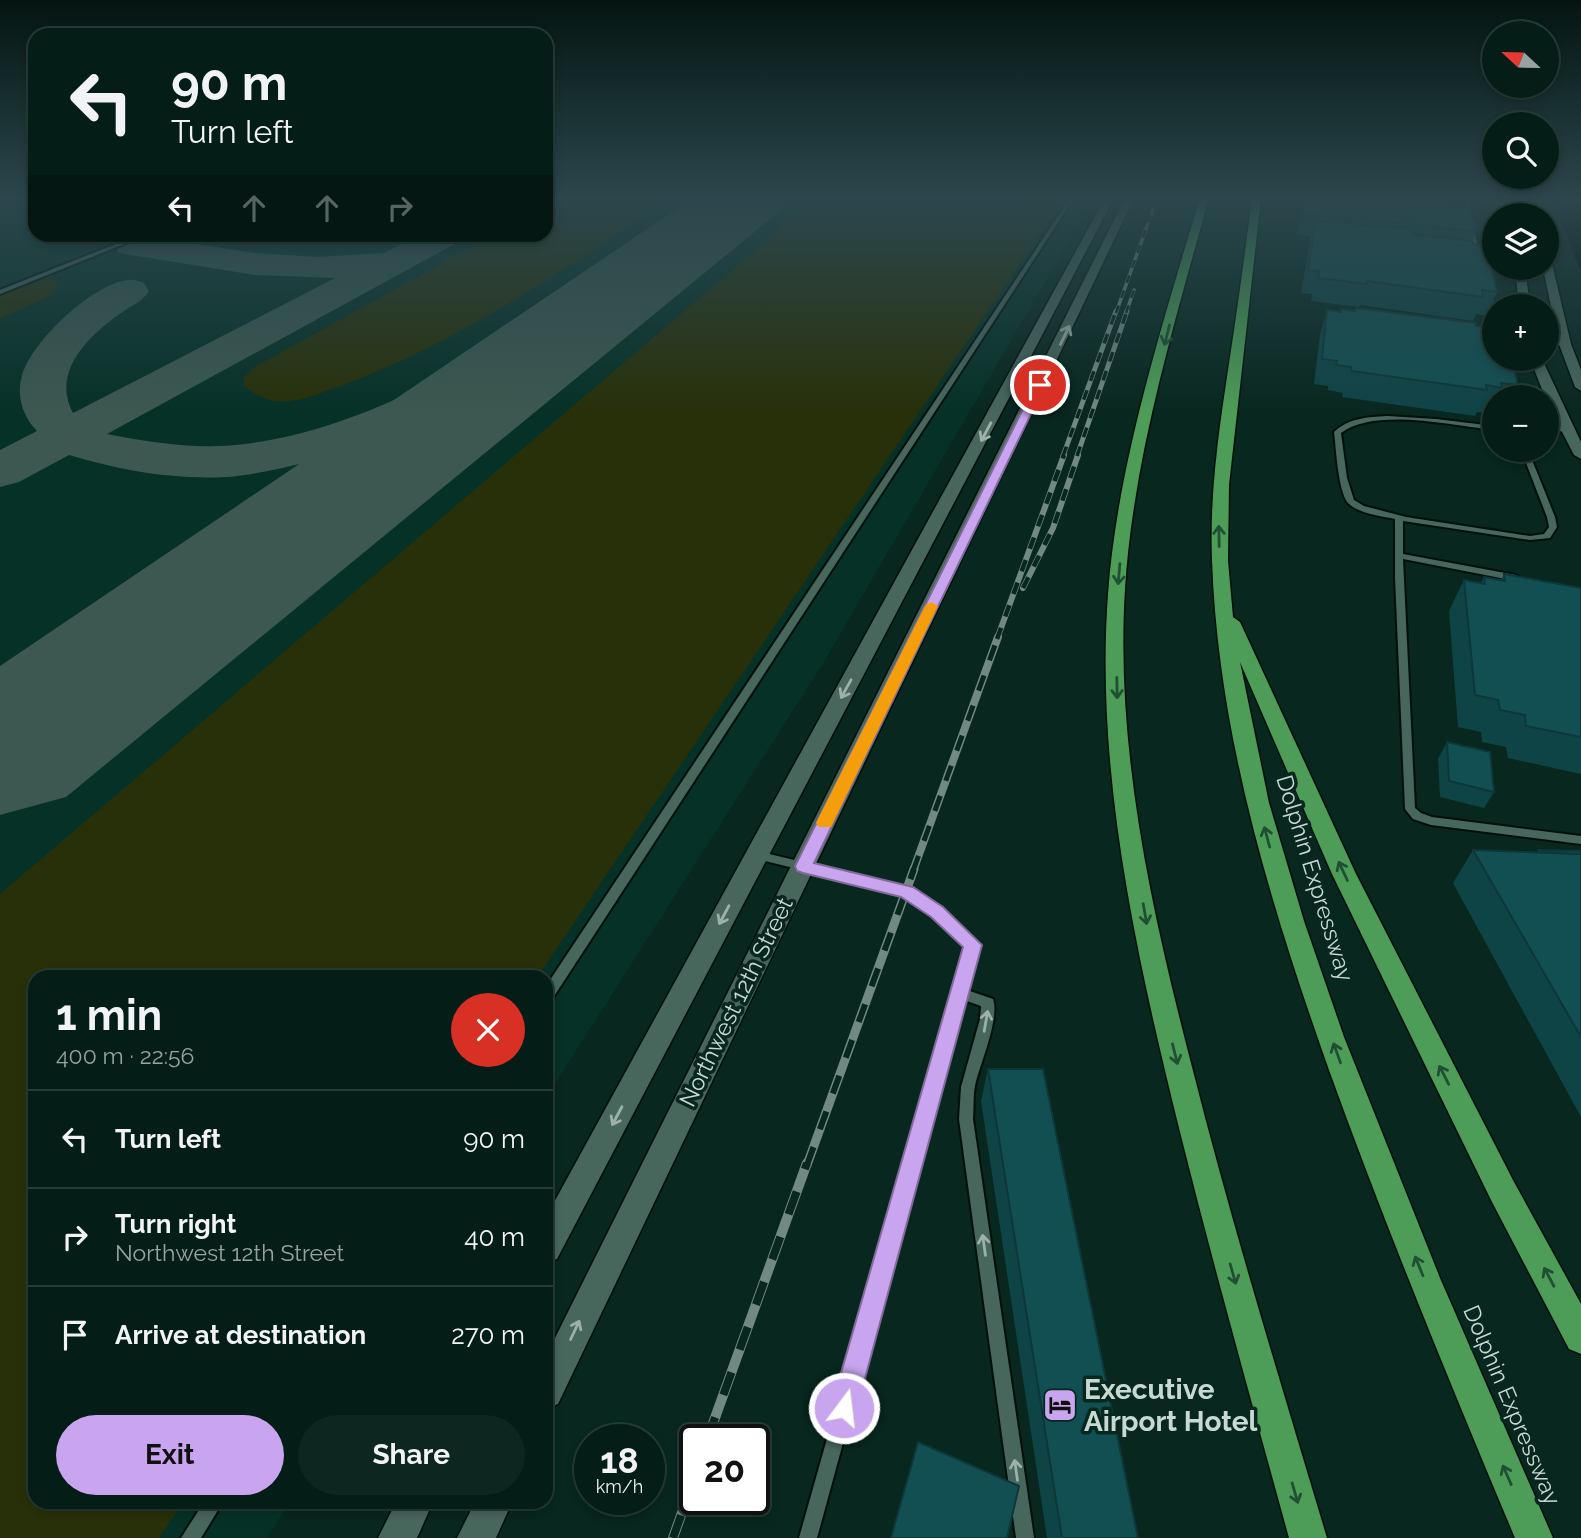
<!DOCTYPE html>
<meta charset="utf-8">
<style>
body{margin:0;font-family:Raleway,sans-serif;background:#0e2620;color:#f1f3f6;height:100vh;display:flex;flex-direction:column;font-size:26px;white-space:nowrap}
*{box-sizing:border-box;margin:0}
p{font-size:23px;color:#97a2a1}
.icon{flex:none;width:38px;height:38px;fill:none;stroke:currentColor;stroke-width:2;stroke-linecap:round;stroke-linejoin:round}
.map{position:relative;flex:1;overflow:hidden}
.side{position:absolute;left:28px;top:970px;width:525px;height:539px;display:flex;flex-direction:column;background:#051d17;border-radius:21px;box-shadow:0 4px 10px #0003,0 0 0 2px #263b36}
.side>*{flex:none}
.top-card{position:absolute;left:28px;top:28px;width:525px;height:214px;border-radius:21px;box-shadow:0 4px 10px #0003,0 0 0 2px #263b36;background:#051d17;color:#f1f3f6;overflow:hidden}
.needle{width:46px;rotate:292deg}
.buttons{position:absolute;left:1482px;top:21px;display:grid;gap:14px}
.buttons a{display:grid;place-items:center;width:77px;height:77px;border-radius:50%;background:#051d17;box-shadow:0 4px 10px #0003,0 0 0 2px #263b36;font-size:35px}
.speed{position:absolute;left:574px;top:1424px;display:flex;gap:14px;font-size:35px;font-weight:700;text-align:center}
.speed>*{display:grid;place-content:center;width:91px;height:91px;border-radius:50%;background:#051d17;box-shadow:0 4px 10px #0003,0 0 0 2px #263b36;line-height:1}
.speed small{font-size:18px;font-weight:400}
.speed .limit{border:4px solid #111;border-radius:10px;background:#fff;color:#111}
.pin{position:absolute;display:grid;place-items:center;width:60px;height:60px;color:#fff;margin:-30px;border:4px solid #fff;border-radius:50%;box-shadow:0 2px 7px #0007}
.me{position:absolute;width:77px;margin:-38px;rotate:15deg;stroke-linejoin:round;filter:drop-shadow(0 0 5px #0008)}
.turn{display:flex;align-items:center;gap:24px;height:147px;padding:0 28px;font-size:32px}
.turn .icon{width:91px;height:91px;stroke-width:2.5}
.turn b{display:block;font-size:49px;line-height:60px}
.lanes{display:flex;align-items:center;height:66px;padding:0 28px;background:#0003;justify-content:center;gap:35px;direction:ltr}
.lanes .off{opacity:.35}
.round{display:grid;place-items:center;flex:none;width:74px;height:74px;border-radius:37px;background:#0e2620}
.head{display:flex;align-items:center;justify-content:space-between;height:119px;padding:0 28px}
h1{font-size:42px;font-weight:700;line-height:52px}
.button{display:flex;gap:14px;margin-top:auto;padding:14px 28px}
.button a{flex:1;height:80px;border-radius:42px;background:#c8a5ee;color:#111;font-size:28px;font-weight:700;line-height:80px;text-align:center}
.button a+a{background:#0e2620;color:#f1f3f6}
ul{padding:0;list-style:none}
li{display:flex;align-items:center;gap:21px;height:98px;padding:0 28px;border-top:2px solid #263b36}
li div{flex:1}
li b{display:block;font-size:26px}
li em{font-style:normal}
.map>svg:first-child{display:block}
.built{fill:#063127}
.green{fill:#283009}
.water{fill:#01090d}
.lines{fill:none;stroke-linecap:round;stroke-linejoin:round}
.taxiway{fill:#3c5850;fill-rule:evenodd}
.runway{fill:#3c5850;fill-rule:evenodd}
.service-casing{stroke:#000f09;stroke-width:4}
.minor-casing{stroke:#000f09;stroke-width:3}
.secondary-casing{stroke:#000f09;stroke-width:3}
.motorway-casing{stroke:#000f09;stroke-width:3}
.service{fill:#47665c;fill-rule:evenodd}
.minor{fill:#47665c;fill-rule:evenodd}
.secondary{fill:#47665c;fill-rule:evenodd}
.motorway{fill:#4d9d58;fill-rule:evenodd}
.rail-far5-casing{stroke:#718982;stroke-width:3.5}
.rail-far4-casing{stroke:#718982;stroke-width:5}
.rail-far3-casing{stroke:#718982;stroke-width:6}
.rail-far2-casing{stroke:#718982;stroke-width:8}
.rail-far1-casing{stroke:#718982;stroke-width:9}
.rail-casing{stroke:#718982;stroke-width:10}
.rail-far5{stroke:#07271f;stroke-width:2.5;stroke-dasharray:8;stroke-linecap:butt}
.rail-far4{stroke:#07271f;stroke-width:3.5;stroke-dasharray:10;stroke-linecap:butt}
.rail-far3{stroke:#07271f;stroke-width:4.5;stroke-dasharray:12;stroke-linecap:butt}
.rail-far2{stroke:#07271f;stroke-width:5;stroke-dasharray:16;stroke-linecap:butt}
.rail-far1{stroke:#07271f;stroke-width:6;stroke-dasharray:19;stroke-linecap:butt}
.rail{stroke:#07271f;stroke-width:8;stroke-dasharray:24;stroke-linecap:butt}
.wall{fill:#0f4447}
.building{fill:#124f52;stroke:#0d3739;stroke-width:2}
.oneway{stroke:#9bb1a9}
.oneway2{stroke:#205033}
.route{fill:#c8a5ee;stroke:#826b9b;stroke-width:2}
.slow{fill:#f59e0b}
.labels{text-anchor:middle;stroke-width:7;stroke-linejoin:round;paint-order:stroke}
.street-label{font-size:23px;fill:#c8d9d3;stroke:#07271f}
.near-poi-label{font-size:28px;font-weight:bold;fill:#c8d9d3;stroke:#07271f;text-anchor:start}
</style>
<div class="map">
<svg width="1581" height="1538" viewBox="0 0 1581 1538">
<rect width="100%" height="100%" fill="#07271f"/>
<polygon class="built" points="0,198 35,198 35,234 546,234 546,198 1094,198 824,662 546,1098 546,976 35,976 35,1502 290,1502 267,1538 0,1538"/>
<g class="green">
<path d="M558 198H673C565 268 455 346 332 389 315 395 294 404 275 401 263 400 251 392 243 384L244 377 253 368 493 235 546 234V205Z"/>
<polygon points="817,198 1064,198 538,976 35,976 35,1502 183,1502 159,1538 0,1538 0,894"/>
<polygon points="47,278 58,282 53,294 0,319 0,296"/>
</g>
<polygon class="water" points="1567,202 1581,204 1581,273 1558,212"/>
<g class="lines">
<path class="taxiway" d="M133 234 255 253 317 257 384 253 420 234H465L460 241 107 434C153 443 198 450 245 444 387 427 534 326 652 251L665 248 678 251 683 259 678 267C561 346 443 429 304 463 278 469 252 475 226 477 173 480 119 470 69 455L19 482 0 487V450L37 431C23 417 16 396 22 376 31 342 92 284 128 280 133 279 139 281 144 283L149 291C143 301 134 304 124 311 91 333 50 371 73 413L335 278 255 275 119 253 114 245 119 237Z"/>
<polygon class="runway" points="693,198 787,198 775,215 66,797 0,815 0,666"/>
<g class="service-casing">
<g id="service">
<polygon points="1070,198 1074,198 551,1001 546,1002 546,986"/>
<polygon points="1464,198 1483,198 1505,202 1503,203 1469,200 1478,248 1494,250 1494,252 1474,249"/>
<polygon points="141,234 149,234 0,294 0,290"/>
<polygon points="1522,268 1535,268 1552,271 1549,273"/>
<polygon points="1547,339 1568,344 1565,346 1547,343"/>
<path d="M1387 416 1436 419 1494 426V430C1453 426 1376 407 1341 433L1347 478 1354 500 1364 506 1406 517 1530 536 1544 534 1549 527 1547 517 1521 450H1528L1555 517 1557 527 1550 538 1530 540 1403 521V554L1516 575 1520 578 1516 581 1403 559 1415 808 1421 813 1432 817 1581 836V844L1431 825 1413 819 1405 809 1395 578V519C1381 516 1359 514 1348 503 1338 491 1336 448 1334 432 1349 418 1367 417 1387 416Z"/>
<polygon points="1547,426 1567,428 1570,430 1567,432 1547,430"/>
<path d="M757 851 911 888 941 909 979 945 967 990 993 999C1000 1019 980 1063 975 1086 973 1096 974 1108 973 1119L1034 1538H1016L959 1119 961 1087 980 1019 981 1006 964 1000 817 1538H799L966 946 933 915 903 895 753 858 751 855 753 852Z"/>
<polygon points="204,1502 223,1502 201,1538 181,1538"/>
</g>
</g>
<g class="minor-casing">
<g id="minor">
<polygon points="1498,198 1507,198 1510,215 1502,215"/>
<polygon points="1522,198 1531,198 1535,215 1527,215"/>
<polygon points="1573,198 1581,198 1581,202 1574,200"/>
<polygon points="1547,261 1552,264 1571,344 1581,370 1581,391 1575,387 1559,344 1543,268 1547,268"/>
<polygon points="1515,268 1525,268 1530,306 1519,306"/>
<polygon points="1530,359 1542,359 1581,442 1581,459 1574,455 1549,407"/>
</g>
</g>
<g class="secondary-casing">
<g id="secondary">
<polygon points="1105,198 1114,198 557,1259 546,1263 546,1217"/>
<polygon points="1125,198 1134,198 558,1404 546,1409 546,1356"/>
<polygon points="396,1502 433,1502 417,1538 378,1538"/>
<polygon points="475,1502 512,1502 496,1538 457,1538"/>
</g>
</g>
<g class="motorway-casing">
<g id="motorway">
<path d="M1200 198H1209C1174 324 1133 459 1125 589 1115 749 1152 913 1192 1067 1232 1225 1280 1381 1327 1538H1289C1252 1403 1214 1268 1180 1132 1137 958 1095 774 1108 594 1117 466 1163 322 1200 198Z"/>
<path d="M1252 198H1261L1229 485 1228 561 1233 617 1240 622 1356 874 1514 1182 1581 1304V1354L1569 1349 1492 1202 1332 874 1240 662 1269 803 1304 921 1344 1037 1440 1278 1553 1538H1515C1450 1383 1386 1228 1329 1070 1271 906 1218 735 1212 560 1209 485 1222 411 1233 337 1240 291 1246 245 1252 198Z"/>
</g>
</g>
<use href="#service" class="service"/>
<use href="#minor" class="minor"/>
<use href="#secondary" class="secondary"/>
<use href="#motorway" class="motorway"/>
<g class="rail-far5-casing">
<g id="rail-far5">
<polyline points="1116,313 1157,198"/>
<polyline points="1126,313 1134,290"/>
</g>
</g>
<g class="rail-far4-casing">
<g id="rail-far4">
<polyline points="1063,456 1116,311"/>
<polyline points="1077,456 1127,311"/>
</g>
</g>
<g class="rail-far3-casing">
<g id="rail-far3">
<polyline points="1023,588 1053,528 1078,455"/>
<polyline points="997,639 1064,455"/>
</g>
</g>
<g class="rail-far2-casing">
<polyline id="rail-far2" points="913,871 998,637"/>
</g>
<g class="rail-far1-casing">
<polyline id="rail-far1" points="807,1165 914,869"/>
</g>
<g class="rail-casing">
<g id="rail">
<polyline points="707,1440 807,1163"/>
<polyline points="673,1538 695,1476"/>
</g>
</g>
<use href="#rail-far5" class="rail-far5"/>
<use href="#rail-far4" class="rail-far4"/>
<use href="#rail-far3" class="rail-far3"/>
<use href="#rail-far2" class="rail-far2"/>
<use href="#rail-far1" class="rail-far1"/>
<use href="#rail" class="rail"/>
</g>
<g class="wall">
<polygon points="1304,198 1446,198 1444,204 1476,231 1472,241 1473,244 1497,292 1488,316 1476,314 1473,321 1360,305 1359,307 1311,301 1312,294 1301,293 1311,236 1297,235 1301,211"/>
<polygon points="1355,308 1476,326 1491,331 1518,385 1512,397 1494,397 1494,410 1492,410 1490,414 1477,412 1475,416 1342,397 1343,393 1328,390 1328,386 1314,384 1320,335 1327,310 1340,312 1341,309 1354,311"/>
<polygon points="1504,574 1581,588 1581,774 1508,758 1506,747 1482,742 1481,732 1458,727 1449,611 1464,580 1481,583 1484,577 1501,580"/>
<polygon points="1447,742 1494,792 1484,808 1440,797 1438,759"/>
<polygon points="1473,850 1538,852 1539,850 1581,851 1581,1117 1453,883"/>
<polygon points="988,1069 1138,1538 1047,1538 981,1101"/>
</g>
<g class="building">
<polygon points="1305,198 1386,198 1470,206 1476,231 1303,214"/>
<polygon points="1394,198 1445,198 1443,203"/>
<polygon points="1316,221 1412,229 1412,234 1472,241 1473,244 1487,246 1497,292 1482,290 1483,297 1367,281 1367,284 1318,278 1319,271 1308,270"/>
<polygon points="1355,308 1476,323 1476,326 1491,328 1491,331 1494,332 1494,359 1512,359 1518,385 1501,383 1502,388 1486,385 1487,390 1351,371 1351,367 1336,365 1337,361 1322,359 1327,310 1341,312 1341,309 1355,311"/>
<polygon points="1504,574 1581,588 1581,737 1526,726 1525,715 1500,710 1498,700 1475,695 1464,580 1485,584 1484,577 1505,581"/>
<polygon points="1447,742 1490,752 1494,792 1449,781"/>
<polygon points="1473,850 1581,854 1581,1037"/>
<polygon points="1539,850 1581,851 1581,854 1541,852"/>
<polygon points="988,1069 1043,1069 1138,1538 1062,1538"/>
<polygon points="918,1442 1019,1486 1007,1538 891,1538"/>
</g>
<defs><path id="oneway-shaft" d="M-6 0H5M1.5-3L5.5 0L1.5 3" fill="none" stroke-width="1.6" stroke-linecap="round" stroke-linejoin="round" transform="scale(1.75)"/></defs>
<g class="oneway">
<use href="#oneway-shaft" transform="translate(1065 335) rotate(-64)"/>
<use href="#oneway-shaft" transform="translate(986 432) rotate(118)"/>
<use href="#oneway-shaft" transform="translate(846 689) rotate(119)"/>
<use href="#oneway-shaft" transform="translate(724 915) rotate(118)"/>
<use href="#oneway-shaft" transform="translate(986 1021) rotate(-80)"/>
<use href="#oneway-shaft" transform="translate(617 1116) rotate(118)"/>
<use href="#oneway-shaft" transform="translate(984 1245) rotate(-98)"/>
<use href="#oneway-shaft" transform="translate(575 1330) rotate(-65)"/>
<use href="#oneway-shaft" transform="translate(1016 1470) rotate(-98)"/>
</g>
<g class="oneway2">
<use href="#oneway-shaft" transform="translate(1167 335) rotate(104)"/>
<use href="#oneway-shaft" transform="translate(1219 536) rotate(-91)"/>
<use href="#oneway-shaft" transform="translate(1119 574) rotate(95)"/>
<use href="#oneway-shaft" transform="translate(1117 688) rotate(89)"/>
<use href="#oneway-shaft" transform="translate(1267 837) rotate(-105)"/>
<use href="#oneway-shaft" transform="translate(1343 871) rotate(-115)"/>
<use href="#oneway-shaft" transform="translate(1145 914) rotate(80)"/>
<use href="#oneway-shaft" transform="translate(1337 1053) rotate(-110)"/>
<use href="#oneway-shaft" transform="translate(1175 1054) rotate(76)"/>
<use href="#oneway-shaft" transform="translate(1444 1075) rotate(-117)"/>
<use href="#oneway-shaft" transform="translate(1419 1266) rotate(-112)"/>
<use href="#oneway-shaft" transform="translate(1233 1274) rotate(74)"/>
<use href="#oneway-shaft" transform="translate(1549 1277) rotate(-118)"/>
<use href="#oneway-shaft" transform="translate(1507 1475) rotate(-114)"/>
<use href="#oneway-shaft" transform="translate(1295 1493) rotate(74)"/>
</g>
<linearGradient id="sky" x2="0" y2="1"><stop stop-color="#041511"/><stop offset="0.48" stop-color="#2b474d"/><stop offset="1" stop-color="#2b474d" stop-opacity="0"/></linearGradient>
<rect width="1581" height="414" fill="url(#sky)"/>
<polygon class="route" points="1040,382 1045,385 814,863 913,887 943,907 982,945 857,1408 853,1417 844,1421 835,1417 831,1408 963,947 931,917 901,897 803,873 797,871 795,866 1035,385"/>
<polygon class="slow" points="931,602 938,606 833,823 831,827 819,827 816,823 925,606"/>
<defs>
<g id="hotel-square" transform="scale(1.75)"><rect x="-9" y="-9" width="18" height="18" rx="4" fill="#c8a5ee" stroke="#07271f"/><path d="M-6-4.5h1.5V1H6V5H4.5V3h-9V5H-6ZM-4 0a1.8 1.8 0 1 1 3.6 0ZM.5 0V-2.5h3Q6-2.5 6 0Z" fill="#111"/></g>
</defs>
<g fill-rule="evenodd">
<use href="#hotel-square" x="1060" y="1405"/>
</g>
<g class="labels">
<g class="street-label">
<text transform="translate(1315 878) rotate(73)" y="8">Dolphin Expressway</text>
<text transform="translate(736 1002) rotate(-64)" y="8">Northwest 12th Street</text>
<text transform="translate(1512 1405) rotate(67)" y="8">Dolphin Expressway</text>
</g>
<g class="near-poi-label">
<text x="1084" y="1399">Executive<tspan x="1084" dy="32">Airport Hotel</tspan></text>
</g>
</g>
</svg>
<div class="buttons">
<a><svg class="needle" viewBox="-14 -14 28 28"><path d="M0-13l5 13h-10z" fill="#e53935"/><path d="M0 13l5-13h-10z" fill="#97a2a1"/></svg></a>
<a><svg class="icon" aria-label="search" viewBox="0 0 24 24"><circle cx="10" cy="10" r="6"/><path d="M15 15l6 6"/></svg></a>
<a><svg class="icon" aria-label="layers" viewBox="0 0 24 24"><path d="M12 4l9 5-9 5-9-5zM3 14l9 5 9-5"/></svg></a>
<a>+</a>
<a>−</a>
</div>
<div class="speed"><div>18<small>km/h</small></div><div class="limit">20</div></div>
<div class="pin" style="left:1040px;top:385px;background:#d93025"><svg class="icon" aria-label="arrive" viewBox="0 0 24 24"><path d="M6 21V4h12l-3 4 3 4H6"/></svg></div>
<svg class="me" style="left:844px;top:1408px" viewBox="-20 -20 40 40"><circle r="17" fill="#c8a5ee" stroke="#fff" stroke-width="3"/><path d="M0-11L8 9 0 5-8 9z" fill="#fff"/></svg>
<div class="top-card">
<div class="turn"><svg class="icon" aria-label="left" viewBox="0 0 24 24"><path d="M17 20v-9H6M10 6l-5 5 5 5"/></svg><div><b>90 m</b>Turn left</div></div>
<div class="lanes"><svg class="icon" aria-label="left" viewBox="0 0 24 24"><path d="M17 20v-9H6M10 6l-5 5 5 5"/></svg><svg class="icon off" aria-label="ahead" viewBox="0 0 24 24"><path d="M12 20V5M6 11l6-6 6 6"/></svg><svg class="icon off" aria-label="ahead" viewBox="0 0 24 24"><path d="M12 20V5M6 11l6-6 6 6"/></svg><svg class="icon off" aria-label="right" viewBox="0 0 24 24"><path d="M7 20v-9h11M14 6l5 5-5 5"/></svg></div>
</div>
<section class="side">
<div class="head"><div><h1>1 min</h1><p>400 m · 22:56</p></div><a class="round" style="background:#d93025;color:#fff"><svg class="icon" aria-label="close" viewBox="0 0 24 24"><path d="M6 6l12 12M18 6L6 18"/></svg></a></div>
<ul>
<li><svg class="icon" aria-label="left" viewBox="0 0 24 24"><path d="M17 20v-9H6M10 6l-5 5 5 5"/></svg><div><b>Turn left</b></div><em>90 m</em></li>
<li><svg class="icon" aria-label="right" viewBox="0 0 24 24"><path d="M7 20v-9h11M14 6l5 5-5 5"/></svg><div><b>Turn right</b><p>Northwest 12th Street</p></div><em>40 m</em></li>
<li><svg class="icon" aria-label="arrive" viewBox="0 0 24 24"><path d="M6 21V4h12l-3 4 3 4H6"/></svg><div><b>Arrive at destination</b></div><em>270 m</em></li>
</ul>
<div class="button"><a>Exit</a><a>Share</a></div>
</section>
</div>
